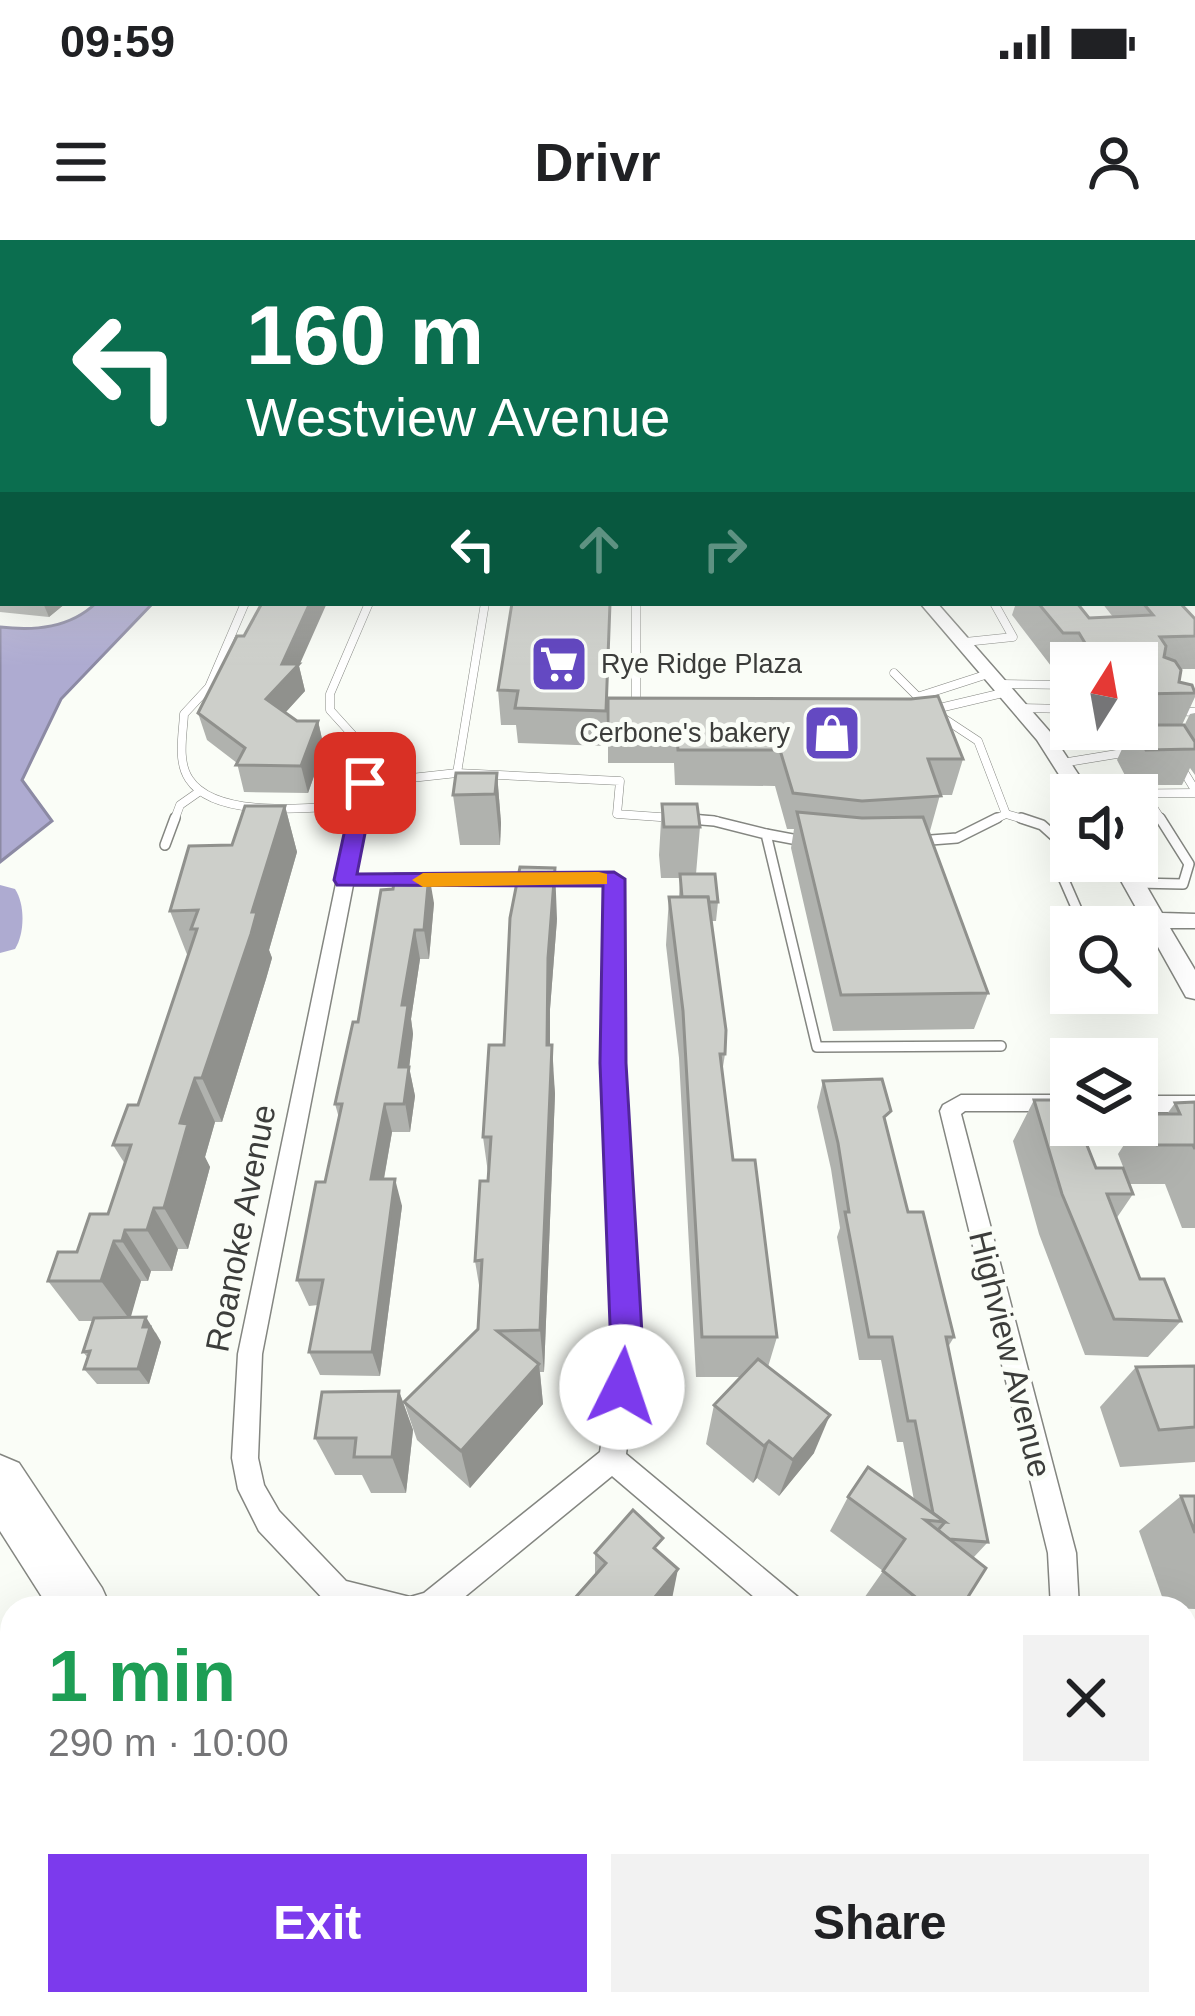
<!DOCTYPE html>
<meta charset="utf-8">
<style>
body{margin:0;font-family:Arial,sans-serif;background:#f2f2f2;color:#202124;height:100vh;display:flex;flex-direction:column;font-size:45px;white-space:nowrap}
*{box-sizing:border-box;margin:0}
p{font-size:39px;color:#757577}
.icon{flex:none;width:66px;height:66px;fill:none;stroke:currentColor;stroke-width:2;stroke-linecap:round;stroke-linejoin:round}
.map{position:relative;flex:1;overflow:hidden}
.panel{position:absolute;left:0px;top:1356px;width:1197px;height:420px;display:flex;flex-direction:column;background:#fff;border-radius:36px 36px 0 0;box-shadow:0 12px 48px #0002}
.panel>*{flex:none}
.guide{position:absolute;left:0px;top:0px;width:1197px;height:366px;box-shadow:0 12px 48px #0002;background:#0b6e4f;color:#fff;overflow:hidden}
.needle{width:78px;rotate:11deg}
.buttons{position:absolute;left:1050px;top:402px;display:grid;gap:24px}
.buttons a{display:grid;place-items:center;width:108px;height:108px;border-radius:0px;background:#fff;box-shadow:0 12px 48px #0002;font-size:60px}
.pin{position:absolute;display:grid;place-items:center;width:102px;height:102px;color:#fff;margin:-51px;border-radius:24px;box-shadow:0 6px 18px #0006}
.me{position:absolute;width:132px;margin:-66px;rotate:4deg;stroke-linejoin:round;filter:drop-shadow(0 0 9px #0008)}
.turn{display:flex;align-items:center;gap:42px;height:252px;padding:0 48px;font-size:54px}
.turn .icon{width:156px;height:156px;stroke-width:2.5}
.turn b{display:block;font-size:84px;line-height:102px}
.lanes{display:flex;align-items:center;height:114px;padding:0 48px;background:#0003;justify-content:center;gap:60px;direction:ltr}
.lanes .off{opacity:.35}
.round{display:grid;place-items:center;flex:none;width:126px;height:126px;border-radius:0px;background:#f2f2f2}
.headline{display:flex;align-items:center;justify-content:space-between;height:204px;padding:0 48px}
h1{font-size:72px;font-weight:700;line-height:90px;color:#1e9e55}
.cta{display:flex;gap:24px;margin-top:auto;padding:24px 48px}
.cta a{flex:1;height:138px;border-radius:0px;background:#7c3aed;color:#fff;font-size:48px;font-weight:700;line-height:138px;text-align:center}
.cta a+a{background:#f2f2f2;color:#202124}
.status{display:flex;justify-content:space-between;align-items:center;height:84px;padding:0 60px;background:#fff;direction:ltr}
.status svg{height:33px;fill:currentColor}
header{display:flex;justify-content:space-between;align-items:center;height:156px;padding:0 48px;background:#fff;font-size:54px;font-weight:700}
.map>svg:first-child{display:block}
.water{fill:#aeabd1;stroke:#8c8aa4;stroke-width:3}
.lines{fill:none;stroke-linecap:round;stroke-linejoin:round}
.river{fill:#aeabd1;fill-rule:evenodd}
.service-far1-casing{stroke:#848681;stroke-width:9}
.service-casing{stroke:#848681;stroke-width:12}
.minor-casing{stroke:#848681;stroke-width:3}
.tertiary-casing{stroke:#848681;stroke-width:3}
.motorway-casing{stroke:#848681;stroke-width:3}
.service-far1{stroke:#fff;stroke-width:8}
.service{stroke:#fff;stroke-width:9}
.minor{fill:#fff;fill-rule:evenodd}
.tertiary{fill:#fff;fill-rule:evenodd}
.motorway{fill:#fff;fill-rule:evenodd}
.wall{fill:#b0b2ae}
.shaded-wall{fill:#90918d}
.building{fill:#cdcfca;stroke:#90918d;stroke-width:3}
.route{fill:#7c3aed;stroke:#51269a;stroke-width:3}
.slow{fill:#f59e0b}
.labels{text-anchor:middle;stroke-width:10;stroke-linejoin:round;paint-order:stroke}
.far-poi-label{font-size:27px;fill:#3c3d3b;stroke:#fafdf7;text-anchor:start}
.street-label{font-size:33px;fill:#3c3d3b;stroke:#fafdf7}
</style>
<div class="status"><b>09:59</b><svg viewBox="0 0 49 12"><path d="M0 12V9h3v3zM5 12V6h3v6zM10 12V3h3v9zM15 12V0h3v12zM26 1h20v11H26zM47 4h2v5h-2z"/></svg></div>
<header><svg class="icon" aria-label="menu" viewBox="0 0 24 24"><path d="M4 6h16M4 12h16M4 18h16"/></svg>Drivr<svg class="icon" aria-label="person" viewBox="0 0 24 24"><circle cx="12" cy="8" r="4"/><path d="M4 21q1-7 8-7t8 7"/></svg></header>
<div class="map">
<svg width="1195" height="1776" viewBox="0 0 1195 1776">
<rect width="100%" height="100%" fill="#fafdf7"/>
<path class="water" d="M96 363H153L61 459 22 540 52 581 0 622V387C35 391 70 388 96 363Z"/>
<g class="lines">
<path class="river" d="M0 645 15 649C25 664 25 693 15 709L0 713Z"/>
<g class="service-far1-casing">
<g id="service-far1">
<path d="M245 363 209 447 184 474C183 494 177 521 189 539 216 581 317 567 360 565"/>
<polyline points="369,363 330,454 330,470 369,513 365,543 457,533 620,541 617,574 716,581"/>
<polyline points="636,363 636,468"/>
<polyline points="965,402 1013,397 994,363"/>
<polyline points="894,433 926,465"/>
<polyline points="1001,444 1071,445"/>
<polyline points="917,457 991,433"/>
<polyline points="1020,468 1071,469"/>
<polyline points="931,470 1007,452"/>
<polyline points="1174,471 1195,472"/>
<polyline points="940,476 978,501 1006,574 1030,581"/>
<polyline points="1062,523 1135,511"/>
<polyline points="1181,527 1195,550"/>
<polyline points="457,533 485,363"/>
<polyline points="1143,552 1162,581"/>
<polyline points="1082,554 1195,553"/>
<polyline points="174,581 180,565 200,551"/>
<polyline points="991,581 1006,574"/>
</g>
</g>
<g class="service-casing">
<g id="service">
<polyline points="679,578 714,581 766,594 817,807 1001,806"/>
<polyline points="1021,578 1042,585 1062,603 1058,626 1082,681"/>
<polyline points="766,594 803,601"/>
<polyline points="918,601 957,598 997,578"/>
<polyline points="165,605 175,578"/>
<polyline points="1136,643 1183,644 1189,624 1160,578"/>
</g>
</g>
<g class="minor-casing">
<g id="minor">
<polygon points="1195,492 1195,500 1044,501 1037,497 1044,493"/>
<path d="M365 538 373 543 355 635 614 634 622 639 623 823 639 1111 626 1214 799 1358 803 1368H767L612 1236 451 1368H337L328 1364 259 1291 238 1249 232 1218 238 1114 357 543ZM605 644 603 823 615 1111 600 1212 424 1353 410 1357 346 1341 279 1271 264 1245 258 1218 262 1114 353 645Z"/>
<polygon points="961,855 1071,855 1071,871 965,871 961,874 1076,1313 1079,1368 1051,1368 1048,1313 940,871 943,865"/>
<rect x="1137" y="856" width="58" height="16"/>
<polygon points="1185,1705 1195,1709 1195,1749 1185,1745"/>
<polygon points="833,1764 871,1764 866,1776 828,1776"/>
</g>
</g>
<g class="tertiary-casing">
<g id="tertiary">
<rect x="0" y="276" width="3" height="9"/>
<polygon points="920,363 937,363 1051,493 1092,555 1072,555 1037,500"/>
<polygon points="1110,621 1132,621 1162,673 1195,674 1195,688 1170,688 1195,730 1195,759 1186,757"/>
</g>
</g>
<g class="motorway-casing">
<g id="motorway">
<polygon points="0,1215 19,1223 102,1348 111,1368 49,1368 0,1291"/>
<polygon points="0,1456 12,1461 12,1541 0,1536"/>
<polygon points="100,1764 171,1764 176,1776 104,1776"/>
<polygon points="266,1764 338,1764 343,1776 271,1776"/>
</g>
</g>
<use href="#service-far1" class="service-far1"/>
<use href="#service" class="service"/>
<use href="#minor" class="minor"/>
<use href="#tertiary" class="tertiary"/>
<use href="#motorway" class="motorway"/>
</g>
<g class="wall">
<polygon points="1194,204 1195,204 1195,361 1194,360"/>
<polygon points="3,335 3,363 66,363 49,377 0,372 0,337"/>
<polygon points="610,363 606,506 518,503 516,485 501,485 498,450"/>
<polygon points="1016,363 1077,363 1089,378 1113,377 1102,363 1180,363 1195,379 1195,429 1181,429 1179,442 1195,451 1195,457 1182,485 1184,486 1190,474 1195,473 1195,535 1190,528 1182,545 1130,545 1117,520 1131,489 1137,489 1137,423 1071,423 1071,434 1067,426 1051,426 1012,375"/>
<polygon points="299,426 305,451 285,473 297,481 318,481 324,508 308,553 244,552 237,523 207,500 198,473"/>
<polygon points="608,458 963,519 952,555 940,555 930,591 928,591 988,753 974,789 833,791 791,608 794,589 787,589 775,546 675,545 674,523 608,523"/>
<polygon points="497,533 501,583 500,605 460,605 453,555"/>
<polygon points="662,564 700,587 696,634 718,662 716,681 711,681 725,814 722,833 733,920 777,1097 768,1127 814,1213 779,1256 757,1238 753,1243 706,1204 714,1165 741,1137 696,1137 679,818 666,705 669,657 679,657 680,638 661,638 659,615"/>
<polygon points="285,566 297,612 269,710 272,718 266,739 222,882 215,882 205,917 210,927 188,1009 178,1009 172,1031 151,1031 148,1041 141,1041 130,1077 156,1093 161,1102 149,1144 97,1144 84,1129 88,1118 83,1112 93,1081 79,1081 48,1041 77,1012 108,974 125,924 113,905 138,865 188,717 170,671 232,605"/>
<polygon points="434,663 429,719 420,719 411,779 413,794 409,827 415,856 410,892 392,892 384,939 402,966 380,1136 320,1135 309,1112 318,1065 309,1066 297,1040 325,942 339,878 335,864 358,782"/>
<polygon points="557,679 550,769 550,805 555,854 544,1132 540,1132 543,1164 470,1248 417,1200 404,1162 478,1089 480,1051 475,1021 488,933 483,897 504,805"/>
<polygon points="823,841 886,885 908,972 954,1097 948,1107 988,1302 973,1318 961,1368 870,1368 862,1361 883,1331 830,1291 848,1257 914,1260 903,1202 897,1202 881,1120 859,1120 837,997 840,988 831,929 817,867"/>
<polygon points="1034,860 1096,928 1133,954 1116,979 1140,1039 1181,1081 1148,1117 1085,1115 1039,994 1013,901"/>
<polygon points="1195,862 1195,988 1182,988 1165,944 1130,944 1118,914 1144,874 1167,874 1175,863"/>
<polygon points="1195,1126 1195,1222 1120,1227 1100,1167 1136,1127"/>
<polygon points="399,1151 413,1190 406,1253 371,1253 362,1235 335,1235 315,1198"/>
<polygon points="1181,1256 1195,1256 1195,1369 1166,1368 1139,1291"/>
<polygon points="595,1313 661,1314 672,1359 595,1335"/>
<polygon points="1195,1392 1195,1614 1185,1616 1185,1398"/>
<polygon points="996,1764 1134,1764 1133,1766 1144,1776 990,1776"/>
</g>
<g class="shaded-wall">
<polygon points="43,363 66,363 49,377"/>
<polygon points="310,363 327,363 299,426 305,451 273,486 266,459"/>
<polygon points="318,481 324,508 308,553 301,526"/>
<polygon points="497,533 501,583 500,605 495,554"/>
<polygon points="285,566 297,612 269,710 272,718 266,739 222,882 202,838"/>
<polygon points="555,628 557,679 550,769 550,854 547,805 548,718"/>
<polygon points="429,634 434,663 429,719 424,690"/>
<polygon points="415,690 420,719 411,779 413,794 408,838 409,827 415,856 410,892 399,827 402,765"/>
<polygon points="552,805 555,854 544,1132 540,1090"/>
<polygon points="195,838 215,882 205,917 210,927 188,1009 164,968 180,883"/>
<polygon points="385,864 392,892 379,966 371,939"/>
<polygon points="395,939 402,966 380,1136 372,1112"/>
<polygon points="154,968 178,1009 172,1031 147,990"/>
<polygon points="125,990 151,1031 148,1041 122,1001"/>
<polygon points="114,1001 141,1041 130,1080 101,1041"/>
<polygon points="146,1077 161,1102 149,1144 138,1129"/>
<polygon points="539,1124 543,1164 470,1248 461,1211"/>
<polygon points="399,1151 413,1190 406,1253 392,1217"/>
<polygon points="830,1175 814,1213 779,1256 793,1220"/>
<polygon points="769,1201 757,1238 753,1243 764,1206"/>
<polygon points="678,1329 672,1359 665,1368 646,1368"/>
</g>
<g class="building">
<polygon points="1194,204 1195,204 1195,310 1194,309"/>
<polygon points="3,335 3,356 0,356 0,337"/>
<polygon points="262,363 310,363 282,424 299,424 266,459 297,481 318,481 301,526 236,525 245,508 198,473 237,396 244,396"/>
<polygon points="512,363 610,363 606,471 515,468 518,451 498,450"/>
<polygon points="1038,363 1077,363 1089,378 1153,375 1143,363 1180,363 1195,379 1195,396 1160,397 1166,406 1164,417 1175,421 1181,430 1179,442 1192,445 1195,453 1137,454 1137,423 1097,423 1079,393 1063,393"/>
<polygon points="938,456 963,519 928,519 941,556 862,561 793,553 780,510 678,510 676,488 608,488 608,458 911,459"/>
<polygon points="1137,485 1184,485 1195,502 1195,509 1146,510 1134,489 1137,489"/>
<polygon points="456,533 497,533 495,554 453,555"/>
<polygon points="662,564 697,564 700,587 664,587"/>
<polygon points="245,566 285,566 252,672 257,672 251,694 202,838 195,838 180,883 188,884 164,968 154,968 147,990 125,990 122,1001 114,1001 101,1041 48,1041 58,1012 77,1012 90,974 108,974 131,905 113,905 128,865 138,865 197,689 191,689 198,670 170,671 189,606 232,605"/>
<polygon points="797,572 862,578 923,577 988,753 841,755"/>
<polygon points="520,627 555,628 548,718 547,805 552,805 540,1090 497,1091 539,1124 461,1211 404,1162 478,1089 482,1020 475,1021 480,941 488,941 491,897 483,897 489,805 504,805 510,678"/>
<polygon points="395,634 429,634 424,690 415,690 402,765 408,765 399,827 409,827 404,864 385,864 371,939 395,939 372,1112 309,1112 323,1040 297,1040 316,942 325,942 342,864 335,864 353,782 358,782 381,650 393,649"/>
<polygon points="680,634 715,634 718,662 709,662 708,657 682,657"/>
<polygon points="669,657 708,657 726,790 725,814 720,814 733,920 755,920 777,1097 702,1097 683,771"/>
<polygon points="882,839 891,871 884,877 908,972 923,972 954,1097 946,1097 988,1302 949,1299 938,1290 945,1282 933,1273 915,1181 908,1181 892,1097 869,1097 845,972 849,972 838,903 823,841"/>
<polygon points="1034,860 1069,860 1071,865 1071,885 1079,885 1096,928 1123,928 1133,954 1107,954 1140,1039 1164,1039 1181,1081 1114,1079 1062,954"/>
<polygon points="1195,862 1195,909 1193,905 1157,905 1144,874 1180,874 1175,863"/>
<polygon points="146,1077 143,1087 150,1087 138,1129 84,1129 90,1111 83,1112 94,1078"/>
<polygon points="758,1119 830,1175 793,1220 769,1201 764,1206 714,1165"/>
<polygon points="1195,1126 1195,1187 1159,1190 1136,1127"/>
<polygon points="399,1151 392,1217 354,1217 356,1198 315,1198 322,1152"/>
<polygon points="868,1227 945,1282 925,1280 986,1328 961,1368 929,1368 883,1331 905,1299 848,1257"/>
<polygon points="1181,1256 1195,1256 1195,1293"/>
<polygon points="633,1270 663,1298 654,1308 678,1329 646,1368 566,1368 606,1323 595,1313"/>
<polygon points="1195,1392 1195,1608 1185,1600 1185,1416"/>
<polygon points="629,1764 684,1764 676,1776 639,1776"/>
<polygon points="1011,1764 1134,1764 1133,1766 1144,1776 1005,1776"/>
</g>
<linearGradient id="sky" x2="0" y2="1"><stop stop-color="#91b0df"/><stop offset="0.42" stop-color="#fdfefb"/><stop offset="1" stop-color="#fdfefb" stop-opacity="0"/></linearGradient>
<rect width="1195" height="426" fill="url(#sky)"/>
<polygon class="route" points="365,537 375,543 357,634 614,632 625,639 626,823 643,1111 634,1157 622,1162 610,1157 605,1147 611,1111 600,823 603,646 337,645 334,640 355,543"/>
<polygon class="slow" points="599,632 607,634 607,644 423,647 412,640 423,633"/>
<defs>
<g id="supermarket-square" transform="scale(3)"><rect x="-9" y="-9" width="18" height="18" rx="4" fill="#6449c2" stroke="#fafdf7"/><path d="M-6-5.5h2.5l.6 2H6L4.5 2H-2.5L-4.4-4H-6ZM-1.5 3.2a1.3 1.3 0 1 0 .1 0ZM3 3.2a1.3 1.3 0 1 0 .1 0Z" fill="#fff"/></g>
<g id="shop-square" transform="scale(3)"><rect x="-9" y="-9" width="18" height="18" rx="4" fill="#6449c2" stroke="#fafdf7"/><path d="M-5-2.5h2.3a2.7 3.5 0 0 1 5.4 0H5L5.5 6h-11ZM-1.5-2.5h3a1.5 2.3 0 0 0-3 0Z" fill="#fff"/></g>
</defs>
<g fill-rule="evenodd">
<use href="#supermarket-square" x="559" y="424"/>
<use href="#shop-square" x="832" y="493"/>
</g>
<g class="labels">
<g class="far-poi-label">
<text x="601" y="433">Rye Ridge Plaza</text>
<text x="790" y="502" text-anchor="end">Cerbone's bakery</text>
</g>
<g class="street-label">
<text transform="translate(240 988) rotate(-79)" y="12">Roanoke Avenue</text>
<text transform="translate(1011 1114) rotate(76)" y="12">Highview Avenue</text>
</g>
</g>
</svg>
<div class="buttons">
<a><svg class="needle" viewBox="-14 -14 28 28"><path d="M0-13l5 13h-10z" fill="#e53935"/><path d="M0 13l5-13h-10z" fill="#757577"/></svg></a>
<a><svg class="icon" aria-label="sound" viewBox="0 0 24 24"><path d="M4 9h4l5-4v14l-5-4H4zM17 9q2 3 0 6"/></svg></a>
<a><svg class="icon" aria-label="search" viewBox="0 0 24 24"><circle cx="10" cy="10" r="6"/><path d="M15 15l6 6"/></svg></a>
<a><svg class="icon" aria-label="layers" viewBox="0 0 24 24"><path d="M12 4l9 5-9 5-9-5zM3 14l9 5 9-5"/></svg></a>
</div>
<div class="pin" style="left:365px;top:543px;background:#d93025"><svg class="icon" aria-label="arrive" viewBox="0 0 24 24"><path d="M6 21V4h12l-3 4 3 4H6"/></svg></div>
<svg class="me" style="left:622px;top:1147px" viewBox="-20 -20 40 40"><circle r="19" fill="#fff"/><path d="M0-13L10 11 0 6-10 11z" fill="#7c3aed"/></svg>
<div class="guide">
<div class="turn"><svg class="icon" aria-label="left" viewBox="0 0 24 24"><path d="M17 20v-9H6M10 6l-5 5 5 5"/></svg><div><b>160 m</b>Westview Avenue</div></div>
<div class="lanes"><svg class="icon" aria-label="left" viewBox="0 0 24 24"><path d="M17 20v-9H6M10 6l-5 5 5 5"/></svg><svg class="icon off" aria-label="ahead" viewBox="0 0 24 24"><path d="M12 20V5M6 11l6-6 6 6"/></svg><svg class="icon off" aria-label="right" viewBox="0 0 24 24"><path d="M7 20v-9h11M14 6l5 5-5 5"/></svg></div>
</div>
<section class="panel">
<div class="headline"><div><h1>1 min</h1><p>290 m · 10:00</p></div><a class="round"><svg class="icon" aria-label="close" viewBox="0 0 24 24"><path d="M6 6l12 12M18 6L6 18"/></svg></a></div>
<div class="cta"><a>Exit</a><a>Share</a></div>
</section>
</div>
